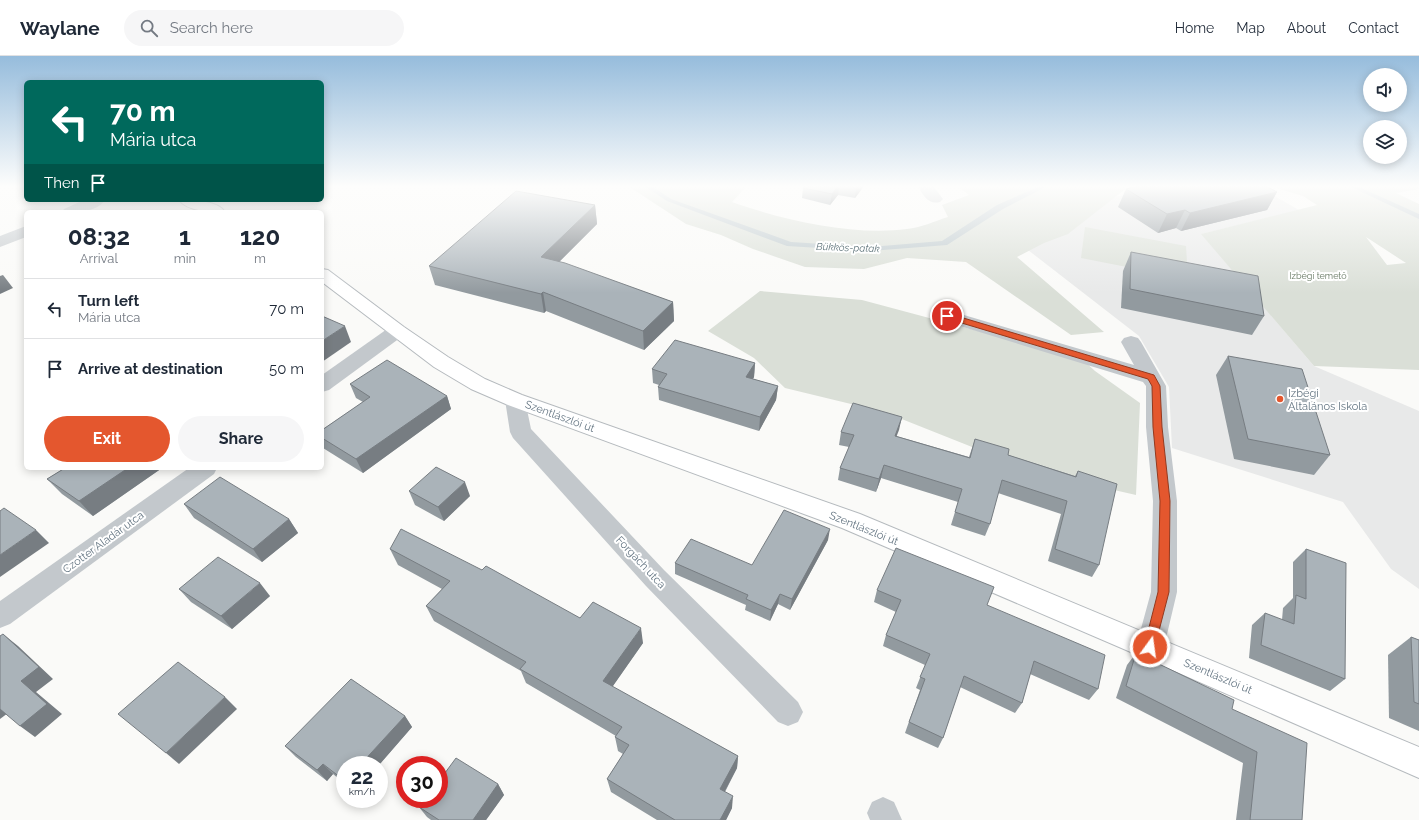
<!DOCTYPE html>
<meta charset="utf-8">
<style>
body{margin:0;font-family:Raleway,sans-serif;background:#f6f6f7;color:#1f2937;height:100vh;display:flex;flex-direction:column;font-size:15px;white-space:nowrap}
*{box-sizing:border-box;margin:0}
p{font-size:13px;color:#747a83}
.icon{flex:none;width:22px;height:22px;fill:none;stroke:currentColor;stroke-width:2;stroke-linecap:round;stroke-linejoin:round}
.map{position:relative;flex:1;overflow:hidden}
.sheet{position:absolute;left:24px;top:154px;width:300px;height:260px;display:flex;flex-direction:column;background:#fff;border-radius:6px;box-shadow:0 2px 10px #0003}
.sheet>*{flex:none}
.banner{position:absolute;left:24px;top:24px;width:300px;height:122px;border-radius:6px;box-shadow:0 2px 10px #0003;background:#00695c;color:#fff;overflow:hidden}
.buttons{position:absolute;left:1363px;top:12px;display:grid;gap:8px}
.buttons a{display:grid;place-items:center;width:44px;height:44px;border-radius:50%;background:#fff;box-shadow:0 2px 10px #0003;font-size:20px}
.speed{position:absolute;left:336px;top:700px;display:flex;gap:8px;font-size:20px;font-weight:700;text-align:center}
.speed>*{display:grid;place-content:center;width:52px;height:52px;border-radius:50%;background:#fff;box-shadow:0 2px 10px #0003;line-height:1}
.speed small{font-size:10px;font-weight:400}
.speed .limit{border:6px solid #d22;background:#fff;color:#111}
.pin{position:absolute;display:grid;place-items:center;width:34px;height:34px;color:#fff;margin:-17px;border:2px solid #fff;border-radius:50%;box-shadow:0 1px 4px #0007}
.me{position:absolute;width:44px;margin:-22px;rotate:14deg;stroke-linejoin:round;filter:drop-shadow(0 0 3px #0008)}
.turn{display:flex;align-items:center;gap:14px;height:84px;padding:0 20px;font-size:18px}
.turn .icon{width:52px;height:52px;stroke-width:2.5}
.turn b{display:block;font-size:28px;line-height:34px}
.then{display:flex;align-items:center;height:38px;padding:0 20px;background:#0003;gap:8px;font-size:15px}
.eta{display:flex;justify-content:space-evenly;align-items:center;height:68px;text-align:center}
.eta b{font-size:24px;font-weight:700;line-height:28px}
.cta{display:flex;gap:8px;margin-top:auto;padding:8px 20px}
.cta a{flex:1;height:46px;border-radius:24px;background:#e4572e;color:#fff;font-size:16px;font-weight:700;line-height:46px;text-align:center}
.cta a+a{background:#f6f6f7;color:#1f2937}
ul{padding:0;list-style:none}
li{display:flex;align-items:center;gap:12px;height:60px;padding:0 20px;border-top:1px solid #e0e1e3}
li div{flex:1}
li b{display:block;font-size:15px}
li em{font-style:normal}
header{display:flex;align-items:center;gap:24px;box-sizing:border-box;height:56px;padding:0 20px;background:#fff;border-bottom:1px solid #e0e1e3}
header strong{font-size:19px}
nav{display:flex;gap:22px;margin-inline-start:auto;font-size:14px}
.search{width:280px;height:36px;background:#f6f6f7;display:flex;align-items:center;gap:10px;box-sizing:border-box;padding:0 14px;border-radius:22px;color:#747a83;font-size:15px}
.map>svg:first-child{display:block}
.built{fill:#e8e9e9}
.green{fill:#dadfd7;fill-rule:evenodd}
.lines{fill:none;stroke-linecap:round;stroke-linejoin:round}
.stream{fill:#bbc7cb;fill-rule:evenodd}
.major-casing{stroke:#b5babe;stroke-width:2}
.minor{fill:#c3c8cc;fill-rule:evenodd}
.major{fill:#fff;fill-rule:evenodd}
.wall{fill:#929a9f}
.shaded-wall{fill:#777d82}
.building{fill:#aab3b9;stroke:#777d82}
.route{fill:#e4572e;stroke:#94391e}
.poi-dot{fill:#e4572e;stroke:#fff;stroke-width:1.5}
.labels{text-anchor:middle;stroke-width:4;stroke-linejoin:round;paint-order:stroke}
.far-park-label{font-size:9px;fill:#687a64;stroke:#fff}
.far-water-label{font-size:10px;font-style:italic;fill:#60757c;stroke:#fff}
.poi-label{font-size:11px;fill:#657683;stroke:#fff;text-anchor:start}
.street-label{font-size:11px;fill:#657683;stroke:#fff}
</style>
<header>
<strong>Waylane</strong>
<div class="search"><svg class="icon" aria-label="search" viewBox="0 0 24 24"><circle cx="10" cy="10" r="6"/><path d="M15 15l6 6"/></svg>Search here</div>
<nav><a>Home</a><a>Map</a><a>About</a><a>Contact</a></nav>
</header>
<div class="map">
<svg width="1419" height="764" viewBox="0 0 1419 764">
<rect width="100%" height="100%" fill="#fafaf8"/>
<polygon class="built" points="1164,130 1264,134 1299,154 1202,178 1314,310 1419,355 1419,533 1391,513 1343,446 1172,392 1169,331 1139,280 1019,187 1115,141"/>
<g class="green">
<path d="M628 130H744L746 131 732 146C783 164 852 180 907 173 920 172 935 165 948 161L942 149 969 139 957 130H1134L1128 131 1068 178 1044 187 1017 201 1104 276 1071 279 966 206 907 202 864 213 805 211 753 193 721 179 686 168Z"/>
<path d="M1269 130H1419V133L1396 137 1419 148V314L1314 310 1201 178 1317 149 1303 140ZM1366 181 1406 207 1387 209Z"/>
<polygon points="1085,171 1186,190 1188,223 1081,202"/>
<polygon points="760,235 862,244 1082,303 1095,315 1140,347 1136,439 1035,416 884,356 785,332 754,302 708,275"/>
</g>
<g class="lines">
<g class="stream">
<polygon points="644,130 652,130 671,143 791,186 870,191 942,185 997,149 1040,130 1048,130 1003,153 947,189 870,195 787,190 667,145"/>
<polygon points="1349,130 1357,130 1419,158 1419,163"/>
</g>
<g class="major-casing">
<g id="major">
<path d="M179 144C192 144 217 144 225 156 212 156 188 156 179 144Z"/>
<polygon points="322,213 328,214 404,271 448,301 485,323 522,339 860,458 1419,691 1419,722 1140,600 842,472 508,349 471,333 434,311 322,226"/>
</g>
</g>
<g class="minor">
<path d="M918 130H933L943 143 940 146C928 149 923 139 918 130Z"/>
<path d="M84 144H105C96 157 76 156 62 156L64 153Z"/>
<polygon points="26,170 26,181 0,191 0,180"/>
<polygon points="947,254 1134,309 1121,286 1124,282 1131,280 1138,282 1141,286 1166,330 1168,371 1177,445 1177,536 1164,591 1160,600 1150,604 1140,600 1136,591 1151,536 1153,445 1146,371 1146,330 1143,326 940,264 938,260 940,256"/>
<polygon points="397,269 404,271 407,275 404,279 329,334 322,336 322,319 390,271"/>
<polygon points="515,337 522,339 525,344 531,373 664,514 798,646 803,656 798,666 788,670 778,666 646,530 513,382 510,376 505,344 508,339"/>
<polygon points="189,412 217,412 214,418 10,568 0,572 0,545"/>
<polygon points="883,741 894,746 902,764 870,764 867,757 872,746"/>
</g>
<use href="#major" class="major"/>
</g>
<g class="wall">
<polygon points="805,130 864,130 855,142 838,139 830,149 802,142 803,132"/>
<polygon points="1126,133 1277,136 1267,154 1181,175 1176,172 1158,177 1118,151"/>
<polygon points="595,149 597,168 559,206 673,246 674,265 644,294 546,255 544,257 435,229 429,210"/>
<polygon points="1131,196 1264,260 1252,279 1121,252 1123,215"/>
<polygon points="1228,300 1330,399 1314,419 1234,403 1216,319"/>
<polygon points="755,307 754,321 753,323 778,330 776,344 759,375 659,344 658,331 659,329 653,327 652,313"/>
<polygon points="350,328 447,340 451,353 363,417 323,392 322,390 322,374 363,346 356,342"/>
<polygon points="902,361 896,380 969,401 975,383 1008,399 1075,420 1078,415 1099,509 1092,521 1048,505 1061,458 998,437 990,468 985,480 951,469 958,446 881,422 876,436 838,424 840,412 849,391 839,389 841,376"/>
<polygon points="65,412 162,412 93,460 62,438 47,423"/>
<polygon points="409,435 470,440 444,465 415,449"/>
<polygon points="184,448 289,463 298,477 262,506 194,462"/>
<polygon points="828,484 790,554 778,548 770,565 745,554 746,549 675,518 675,507 752,509"/>
<polygon points="390,493 482,514 580,562 643,587 612,631 738,700 737,712 725,736 732,752 726,764 657,764 611,736 607,723 623,698 618,695 615,681 616,680 526,627 521,615 434,565 426,550 442,533 398,509"/>
<polygon points="1306,493 1345,623 1330,635 1249,602 1252,569 1265,557 1282,564 1283,552 1293,542 1293,506"/>
<polygon points="179,533 270,540 232,573 191,546"/>
<polygon points="877,534 987,549 1098,633 1089,644 1030,618 1022,647 1015,657 960,631 943,682 938,692 905,677 920,634 916,632 925,609 883,590 886,579 896,556 874,546"/>
<polygon points="1411,581 1419,584 1419,675 1389,662 1388,599"/>
<polygon points="1136,597 1232,653 1302,764 1236,764 1243,707 1116,642 1127,609"/>
<polygon points="405,660 412,671 379,709 345,709 345,728 333,718 327,725 296,701 285,690"/>
<polygon points="498,728 504,739 486,764 431,764 427,761 419,751"/>
</g>
<g class="shaded-wall">
<polygon points="838,130 839,130 838,139 830,149 832,138"/>
<polygon points="858,130 864,130 855,142 856,132"/>
<polygon points="1277,136 1267,154 1181,175 1190,157"/>
<polygon points="595,149 597,168 545,220 541,201"/>
<polygon points="1185,154 1176,172 1158,177 1167,158"/>
<polygon points="3,219 13,232 0,238 0,220"/>
<polygon points="543,236 546,255 544,257 541,238"/>
<polygon points="673,246 674,265 644,294 643,275"/>
<polygon points="345,270 351,286 322,306 322,285"/>
<polygon points="755,307 754,321 745,335 746,321"/>
<polygon points="778,330 776,344 759,375 760,361"/>
<polygon points="447,340 451,353 363,417 356,403"/>
<polygon points="902,361 899,374 892,392 895,380"/>
<polygon points="884,409 881,422 876,436 879,423"/>
<polygon points="128,412 162,412 93,460 79,445"/>
<polygon points="465,426 470,440 444,465 438,451"/>
<polygon points="289,463 298,477 262,506 253,493"/>
<polygon points="830,473 828,484 790,554 792,543"/>
<polygon points="36,474 49,487 0,521 0,499"/>
<polygon points="260,527 270,540 232,573 221,560"/>
<polygon points="780,538 778,548 770,565 771,554"/>
<polygon points="641,572 643,587 606,640 603,625"/>
<polygon points="3,578 18,590 53,623 36,636 62,658 35,681 20,670 21,625"/>
<polygon points="225,641 237,653 179,708 166,697"/>
<polygon points="0,651 8,657 0,663"/>
<polygon points="405,660 412,671 379,709 360,709"/>
<polygon points="738,700 737,712 719,746 720,733"/>
<polygon points="323,708 333,718 327,725 317,714"/>
<polygon points="498,728 504,739 486,764 473,764"/>
<polygon points="733,740 732,752 726,764 720,764"/>
</g>
<g class="building">
<polygon points="805,130 838,130 832,138 803,132"/>
<polygon points="847,130 858,130 856,132"/>
<polygon points="1139,130 1266,130 1277,136 1190,157 1185,154 1167,158 1126,133"/>
<polygon points="516,135 595,149 541,201 565,207 673,246 643,275 543,236 541,238 429,210"/>
<polygon points="1131,196 1258,220 1264,260 1130,233"/>
<polygon points="322,260 345,270 322,285"/>
<polygon points="675,284 755,307 746,321 778,330 760,361 658,331 667,318 652,313"/>
<polygon points="1228,300 1302,313 1330,399 1248,383"/>
<polygon points="387,304 447,340 356,403 322,382 322,374 370,341 350,328"/>
<polygon points="853,347 902,361 895,380 970,402 975,383 1009,393 1008,399 1076,421 1078,415 1117,428 1099,509 1055,493 1067,445 1002,424 990,468 955,456 962,433 884,409 879,423 840,412 854,379 841,376"/>
<polygon points="436,411 465,426 438,451 409,435"/>
<polygon points="65,412 128,412 79,445 47,423"/>
<polygon points="220,421 289,463 253,493 184,448"/>
<polygon points="4,452 36,474 0,499 0,455"/>
<polygon points="784,454 830,473 792,543 780,538 771,554 746,543 748,539 675,507 691,483 752,509"/>
<polygon points="401,473 482,514 486,510 580,562 593,546 641,572 603,625 738,700 720,733 733,740 720,764 675,764 607,723 629,689 615,681 622,671 520,613 526,606 426,550 450,525 390,493"/>
<polygon points="896,492 994,531 987,549 1105,599 1098,633 1034,605 1022,647 964,620 943,682 909,666 925,623 920,621 930,598 886,579 901,544 877,534"/>
<polygon points="1306,493 1346,507 1345,623 1261,589 1265,557 1294,568 1296,539 1306,543"/>
<polygon points="218,501 260,527 221,560 179,533"/>
<polygon points="3,578 39,611 21,625 47,648 20,670 0,653 0,580"/>
<polygon points="1411,581 1419,584 1419,648 1414,646"/>
<polygon points="1136,597 1234,644 1232,653 1307,687 1302,764 1250,764 1257,696 1126,630"/>
<polygon points="178,606 225,641 166,697 118,658"/>
<polygon points="351,623 405,660 360,709 345,709 345,725 323,708 317,714 285,690"/>
<polygon points="456,702 498,728 473,764 439,764 419,751 425,743 439,743 439,725"/>
</g>
<linearGradient id="sky" x2="0" y2="1"><stop stop-color="#96bcdc"/><stop offset="0.55" stop-color="#fdfdfc"/><stop offset="1" stop-color="#fdfdfc" stop-opacity="0"/></linearGradient>
<rect width="1419" height="237" fill="url(#sky)"/>
<polygon class="route" points="945,258 950,258 1154,319 1160,330 1162,371 1170,445 1169,536 1154,594 1150,596 1146,594 1144,591 1158,536 1160,445 1153,371 1152,330 1148,323 945,262"/>
<circle class="poi-dot" cx="1280" cy="343" r="4"/>
<g class="labels">
<g class="far-park-label">
<text x="1318" y="223">Izbégi temető</text>
</g>
<g class="far-water-label">
<text transform="translate(848 191) rotate(2)" y="4">Bükkös-patak</text>
</g>
<g class="poi-label">
<text x="1288" y="341">Izbégi<tspan x="1288" dy="13">Általános Iskola</tspan></text>
</g>
<g class="street-label">
<text transform="translate(560 360) rotate(20)" y="4">Szentlászlói út</text>
<text transform="translate(864 472) rotate(22)" y="4">Szentlászlói út</text>
<text transform="translate(103 486) rotate(-36)" y="4">Czotter Aladár utca</text>
<text transform="translate(641 506) rotate(47)" y="4">Forgách utca</text>
<text transform="translate(1218 620) rotate(23)" y="4">Szentlászlói út</text>
</g>
</g>
</svg>
<div class="buttons">
<a><svg class="icon" aria-label="sound" viewBox="0 0 24 24"><path d="M4 9h4l5-4v14l-5-4H4zM17 9q2 3 0 6"/></svg></a>
<a><svg class="icon" aria-label="layers" viewBox="0 0 24 24"><path d="M12 4l9 5-9 5-9-5zM3 14l9 5 9-5"/></svg></a>
</div>
<div class="speed"><div>22<small>km/h</small></div><div class="limit">30</div></div>
<div class="pin" style="left:947px;top:260px;background:#d93025"><svg class="icon" aria-label="arrive" viewBox="0 0 24 24"><path d="M6 21V4h12l-3 4 3 4H6"/></svg></div>
<svg class="me" style="left:1150px;top:591px" viewBox="-20 -20 40 40"><circle r="17" fill="#e4572e" stroke="#fff" stroke-width="3"/><path d="M0-11L8 9 0 5-8 9z" fill="#fff"/></svg>
<div class="banner">
<div class="turn"><svg class="icon" aria-label="left" viewBox="0 0 24 24"><path d="M17 20v-9H6M10 6l-5 5 5 5"/></svg><div><b>70 m</b>Mária utca</div></div>
<div class="then">Then<svg class="icon" aria-label="arrive" viewBox="0 0 24 24"><path d="M6 21V4h12l-3 4 3 4H6"/></svg></div>
</div>
<section class="sheet">
<div class="eta">
<div><b>08:32</b><p>Arrival</p></div>
<div><b>1</b><p>min</p></div>
<div><b>120</b><p>m</p></div>
</div>
<ul>
<li><svg class="icon" aria-label="left" viewBox="0 0 24 24"><path d="M17 20v-9H6M10 6l-5 5 5 5"/></svg><div><b>Turn left</b><p>Mária utca</p></div><em>70 m</em></li>
<li><svg class="icon" aria-label="arrive" viewBox="0 0 24 24"><path d="M6 21V4h12l-3 4 3 4H6"/></svg><div><b>Arrive at destination</b></div><em>50 m</em></li>
</ul>
<div class="cta"><a>Exit</a><a>Share</a></div>
</section>
</div>
